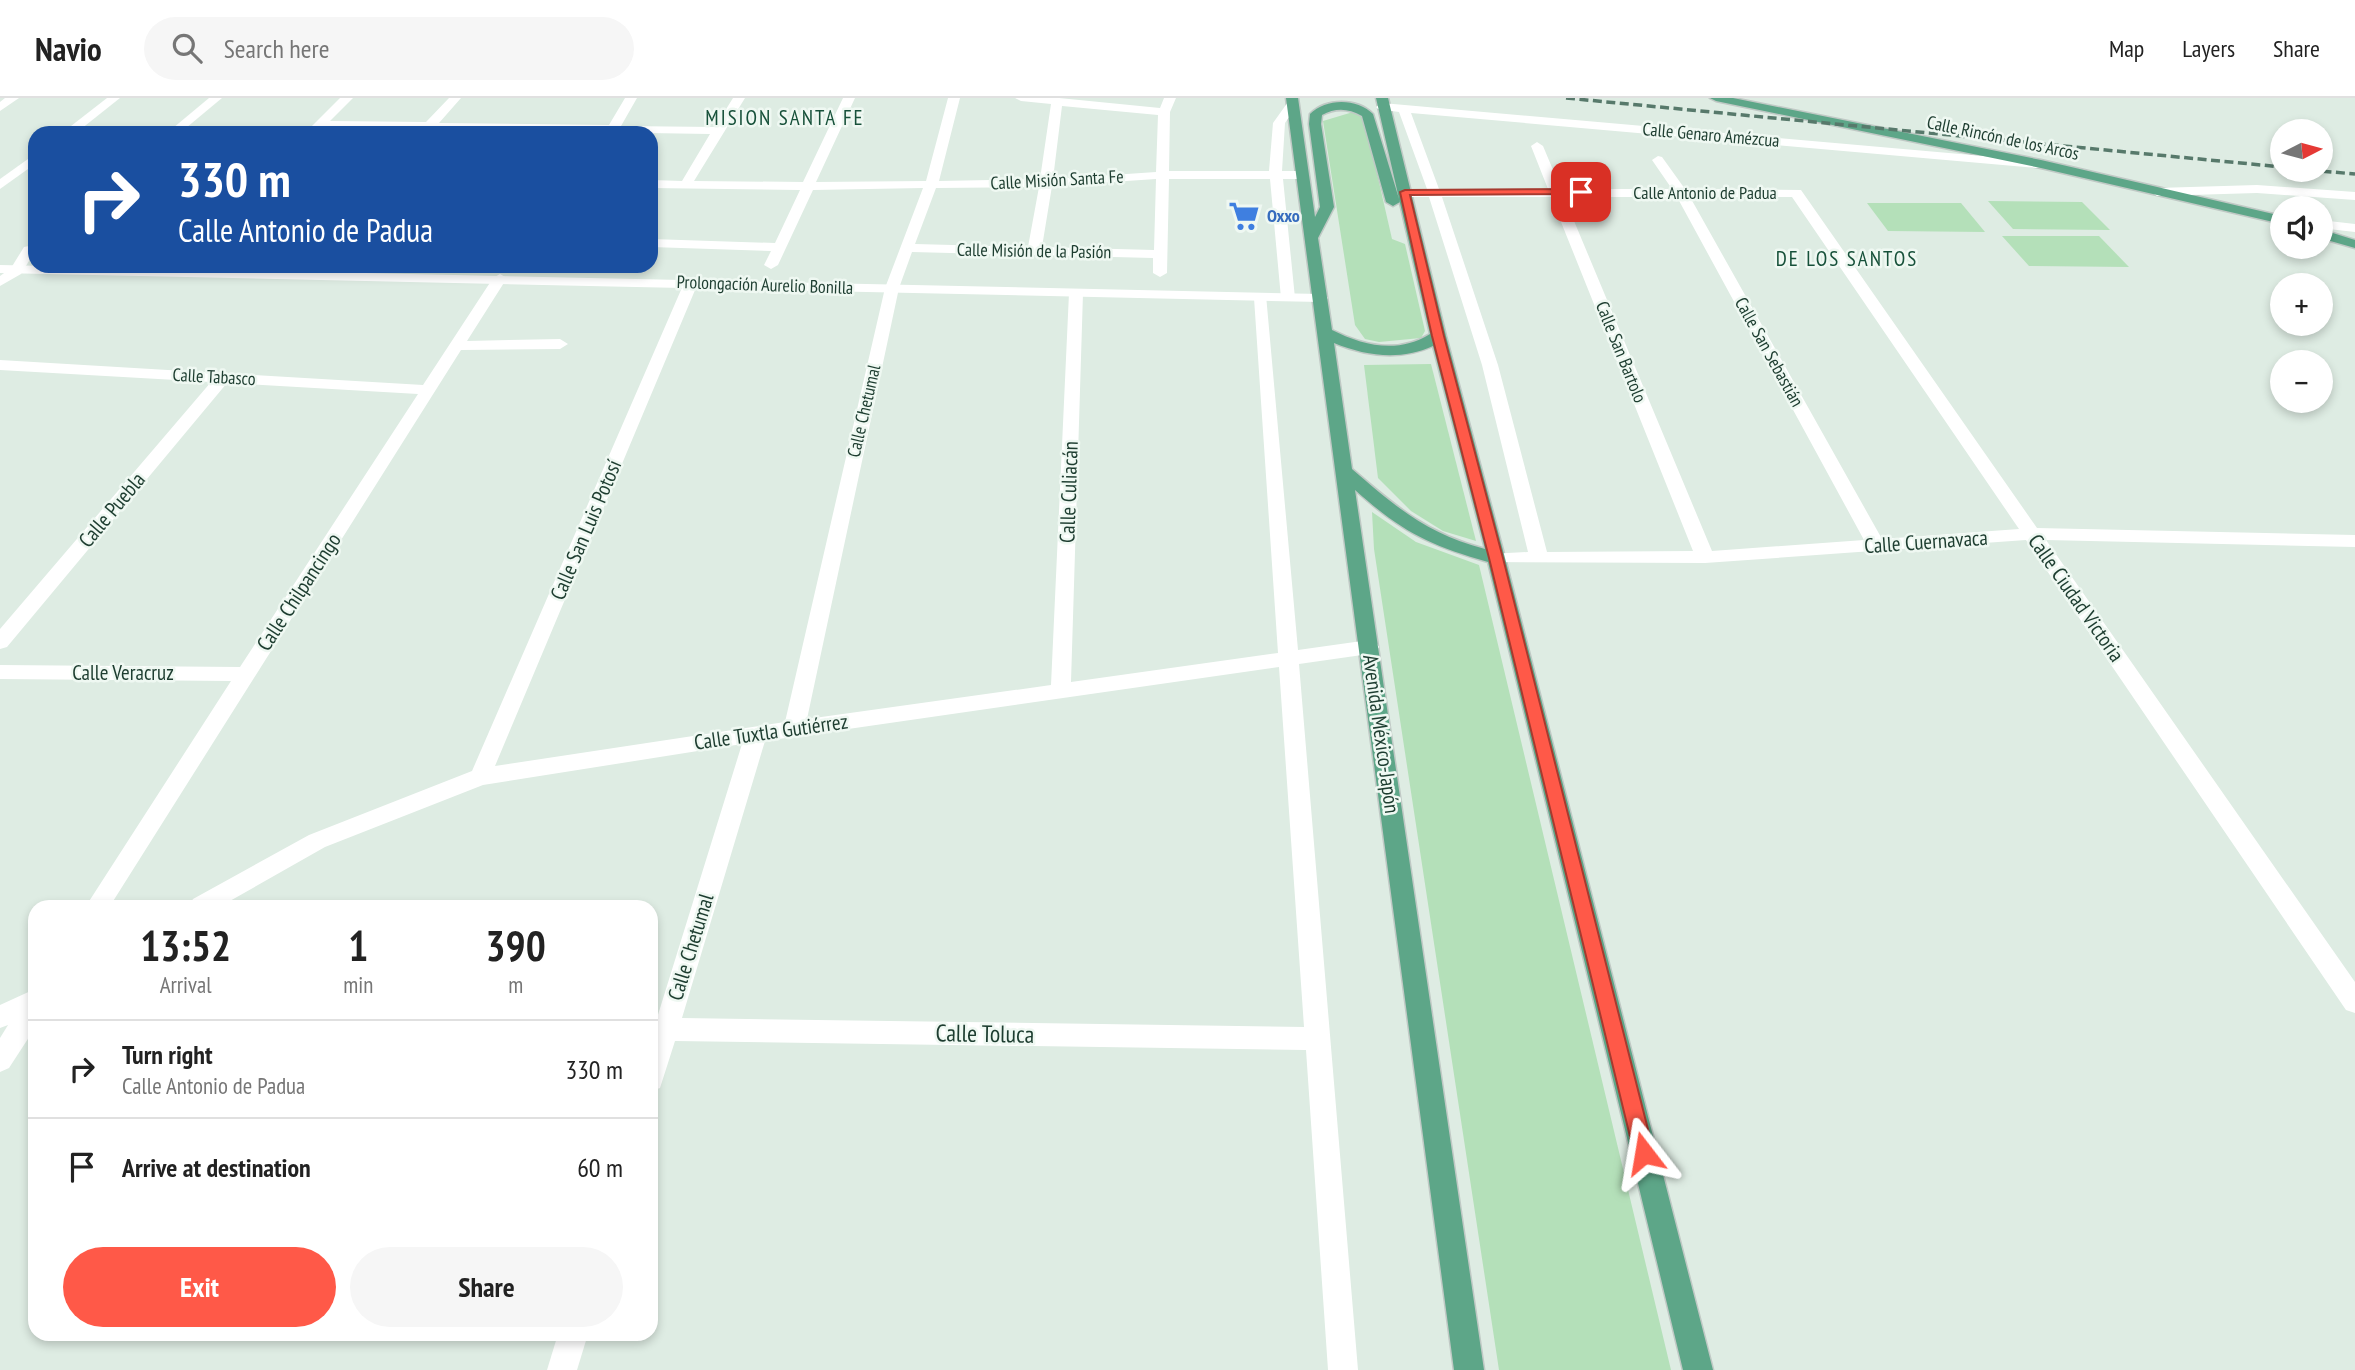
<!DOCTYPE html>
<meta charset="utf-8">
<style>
body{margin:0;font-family:"PT Sans Narrow",sans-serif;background:#f6f6f6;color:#222;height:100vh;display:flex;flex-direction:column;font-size:26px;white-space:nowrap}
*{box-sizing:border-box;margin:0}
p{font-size:23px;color:#767676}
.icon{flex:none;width:38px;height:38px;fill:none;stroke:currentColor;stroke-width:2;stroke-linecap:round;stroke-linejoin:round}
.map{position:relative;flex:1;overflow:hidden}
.panel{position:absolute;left:28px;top:802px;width:630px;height:441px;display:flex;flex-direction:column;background:#fff;border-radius:21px;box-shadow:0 4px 10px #0003}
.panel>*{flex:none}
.guide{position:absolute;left:28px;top:28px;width:630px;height:147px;border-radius:21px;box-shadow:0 4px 10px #0003;background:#1a4fa0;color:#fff;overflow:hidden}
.needle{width:46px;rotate:84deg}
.controls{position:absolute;left:2270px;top:21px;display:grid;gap:14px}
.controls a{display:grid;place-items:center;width:63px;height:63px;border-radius:50%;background:#fff;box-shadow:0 4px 10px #0003;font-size:35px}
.pin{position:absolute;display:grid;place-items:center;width:60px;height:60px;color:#fff;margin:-30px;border-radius:14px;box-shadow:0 4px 10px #0006}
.me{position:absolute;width:77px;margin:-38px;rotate:346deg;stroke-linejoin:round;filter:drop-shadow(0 0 5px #0008)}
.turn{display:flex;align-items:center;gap:24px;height:147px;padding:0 35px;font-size:32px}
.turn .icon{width:91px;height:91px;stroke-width:2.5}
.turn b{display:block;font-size:49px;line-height:60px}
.eta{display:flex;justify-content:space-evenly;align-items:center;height:119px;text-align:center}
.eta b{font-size:42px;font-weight:800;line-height:49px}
.button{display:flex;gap:14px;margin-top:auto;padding:14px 35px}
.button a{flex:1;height:80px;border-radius:42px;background:#ff5948;color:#fff;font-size:28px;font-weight:800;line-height:80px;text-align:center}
.button a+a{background:#f6f6f6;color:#222}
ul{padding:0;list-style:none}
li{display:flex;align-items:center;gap:21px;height:98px;padding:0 35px;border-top:2px solid #e0e0e0}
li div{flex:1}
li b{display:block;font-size:26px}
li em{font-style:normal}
header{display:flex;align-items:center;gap:42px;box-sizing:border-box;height:98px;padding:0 35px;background:#fff;border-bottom:2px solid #e0e0e0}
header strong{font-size:33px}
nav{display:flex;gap:38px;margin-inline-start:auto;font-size:24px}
.search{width:490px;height:63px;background:#f6f6f6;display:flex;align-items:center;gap:18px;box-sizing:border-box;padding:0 24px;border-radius:38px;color:#767676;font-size:26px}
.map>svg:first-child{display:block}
.green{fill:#b4e0b9}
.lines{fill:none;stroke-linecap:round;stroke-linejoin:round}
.primary-casing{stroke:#c0c9c5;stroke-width:3}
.minor{fill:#fff;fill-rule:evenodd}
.tertiary{fill:#fff;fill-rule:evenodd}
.primary{fill:#5da688;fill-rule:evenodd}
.rail{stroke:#57796b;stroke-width:3.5;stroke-dasharray:9 4.5;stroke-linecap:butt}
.route{fill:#ff5948;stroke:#a63a2f;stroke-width:2}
.labels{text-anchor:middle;stroke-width:5;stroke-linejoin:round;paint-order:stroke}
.far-street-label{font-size:18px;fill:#1d3d30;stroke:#eff8f2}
.far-shop-label{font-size:18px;font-weight:bold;fill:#366cbe;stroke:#eff8f2;text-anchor:start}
.far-quarter-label{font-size:21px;letter-spacing:2px;fill:#17513a;stroke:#eff8f2}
.street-label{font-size:21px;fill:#1d3d30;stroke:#eff8f2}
.near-street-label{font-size:24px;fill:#1d3d30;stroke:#eff8f2}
</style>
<header>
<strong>Navio</strong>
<div class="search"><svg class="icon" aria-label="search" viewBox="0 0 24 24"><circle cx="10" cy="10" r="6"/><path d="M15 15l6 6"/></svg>Search here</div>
<nav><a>Map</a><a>Layers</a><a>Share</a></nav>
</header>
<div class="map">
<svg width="2355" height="1272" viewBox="0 0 2355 1272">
<rect width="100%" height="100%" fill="#deece3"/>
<g class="green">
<polygon points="1353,14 1358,16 1365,23 1392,141 1405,146 1425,233 1421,240 1379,244 1365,241 1355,227 1323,23"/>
<polygon points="1988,103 2082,104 2110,132 2013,131"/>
<polygon points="1867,105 1961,105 1985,134 1888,133"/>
<polygon points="2002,138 2099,138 2129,169 2029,168"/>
<polygon points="1431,266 1476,443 1443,433 1411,413 1378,380 1364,267"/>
<polygon points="1372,414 1416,444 1479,467 1671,1272 1499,1272 1374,451"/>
</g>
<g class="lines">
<g class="primary-casing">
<g id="primary">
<path d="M1286 0H1298L1315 119 1320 109 1309 26 1310 16C1326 0 1357 0 1373 16L1400 104 1393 108 1386 104 1362 18C1348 10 1335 10 1322 17L1321 26 1334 109 1318 140 1332 232C1364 248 1398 256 1430 236L1376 0H1388L1446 238 1505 460 1713 1272H1683L1488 464C1428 447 1401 433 1355 392L1484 1272H1454ZM1334 245C1366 258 1400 263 1433 248L1485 451C1427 436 1396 409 1352 371Z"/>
<polygon points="1710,0 1733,0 2041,62 2282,118 2282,126 2041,70 1716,3"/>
<polygon points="2320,131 2355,142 2355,150 2320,140"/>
</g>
</g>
<g class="minor">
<polygon points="5,0 19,0 0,13 0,4"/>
<polygon points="107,0 120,0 76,35 62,35"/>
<polygon points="209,0 222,0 180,35 167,35"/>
<path d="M340 0H353L330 23 426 24 449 0H461L439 25 609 27 625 0H637L621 28 715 29 733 0H745L694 83 803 84 843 0H855L816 84 926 83 948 0H960L939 83 1040 81 1051 6 1021 3 1015 0H1059L1160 10 1164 0H1176L1170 14 1169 73H1269L1273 25 1288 4H1296L1298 6 1285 25 1282 73H1303L1309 77 1303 81H1283L1295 200 1293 203H1283L1281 200 1270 81H1169L1167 175 1160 179 1153 175V160L912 154 899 190 807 621 1051 587 1069 195 1076 191 1083 195 1071 584 1278 555 1254 200 1256 197H1266L1298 552 1369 542 1376 544 1379 549 1376 554 1369 556 1299 566 1358 1272H1328L1306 952 675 943 660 990 651 993V920H657L742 646 483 687 325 749 221 808H189L193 801 309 737 472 673 684 185 691 181 698 185 495 668 785 624 885 190 923 90 813 92 778 167 771 171 764 167 771 153 651 149V141L775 145 800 92 651 90V82L682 83 710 36 323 30 312 33 310 30ZM1062 8 1158 17 1156 74 1053 81ZM1156 81 1154 152 1042 149 1052 88ZM1039 89 1028 149 915 146 936 90ZM1279 569 1304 929 682 920 765 643Z"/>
<path d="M1382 5 2040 63V69L2036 70 1411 15 1439 91H1548L1531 48 1537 44 1543 48 1561 91H1672L1652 62 1658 58 1662 59 1685 91 1801 92 2037 430 2355 437V449L2046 442 2355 884V915L2346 912 2026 442 1705 465 1489 464 1487 460 1489 456 1528 454 1482 267 1429 99H1405L1399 95 1405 91H1427L1399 14 1378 11 1376 9ZM1442 99H1551L1693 453 1547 454 1498 267ZM1564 99H1677L1864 442 1712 453ZM1690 99H1792L2019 431 1882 441Z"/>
<polygon points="35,56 35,66 0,91 0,81"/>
<polygon points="2257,87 2355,94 2355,102 2257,95 2157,98 2151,94 2157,90"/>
<polygon points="2320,122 2355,126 2355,134 2320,130"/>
<polygon points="29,148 34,149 35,153 21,176 0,188 0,178 11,170 24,149"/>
<polygon points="500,176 507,180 467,243 560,241 568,246 560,251 461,252 110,808 86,808 231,583 0,581 0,567 240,569 418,296 227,285 7,549 0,551 0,531 211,284 0,272 0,262 423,287 493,180"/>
<polygon points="35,891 35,930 9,970 0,974 0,940 8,927 0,930 0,907"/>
<polygon points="558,1236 588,1236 577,1272 547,1272"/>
</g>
<polygon class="tertiary" points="0,167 1321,196 1328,200 1321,204 0,175"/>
<use href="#primary" class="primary"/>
<g class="rail">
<polyline points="1566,0 2282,69"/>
<polyline points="2309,72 2355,76"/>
</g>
</g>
<polygon class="route" points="1581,91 1585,92 1585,96 1410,97 1444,238 1503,460 1654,1055 1651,1062 1644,1065 1637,1062 1634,1055 1489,460 1432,238 1400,94 1405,92"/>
<defs>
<g id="supermarket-bare" transform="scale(2.415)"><path d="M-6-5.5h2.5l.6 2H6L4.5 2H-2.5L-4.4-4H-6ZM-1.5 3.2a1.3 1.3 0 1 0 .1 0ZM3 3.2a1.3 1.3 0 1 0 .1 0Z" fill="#3f7fe0" stroke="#eff8f2" stroke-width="2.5" paint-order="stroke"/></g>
</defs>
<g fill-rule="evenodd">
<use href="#supermarket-bare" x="1244" y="118"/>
</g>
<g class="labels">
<g class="far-street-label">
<text transform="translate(1711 37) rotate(5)" y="6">Calle Genaro Amézcua</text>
<text transform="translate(2003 40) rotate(12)" y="6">Calle Rincón de los Arcos</text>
<text transform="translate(1057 82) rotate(-3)" y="6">Calle Misión Santa Fe</text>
<text x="1705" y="101">Calle Antonio de Padua</text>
<text transform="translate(1034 153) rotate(1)" y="6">Calle Misión de la Pasión</text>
<text transform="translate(765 187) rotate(2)" y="6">Prolongación Aurelio Bonilla</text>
<text transform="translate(1621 254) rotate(68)" y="6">Calle San Bartolo</text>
<text transform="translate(1769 254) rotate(61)" y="6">Calle San Sebastián</text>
<text transform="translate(214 279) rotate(3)" y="6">Calle Tabasco</text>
<text transform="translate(864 313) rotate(-77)" y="6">Calle Chetumal</text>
</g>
<g class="far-shop-label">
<text x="1267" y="124">Oxxo</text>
</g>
<g class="far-quarter-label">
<text x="785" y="27">MISION SANTA FE</text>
<text x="1847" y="168">DE LOS SANTOS</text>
</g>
<g class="street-label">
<text transform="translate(1069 394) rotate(-88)" y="7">Calle Culiacán</text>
<text transform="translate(112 412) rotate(-50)" y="7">Calle Puebla</text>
<text transform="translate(586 432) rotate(-67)" y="7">Calle San Luis Potosí</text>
<text transform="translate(1926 444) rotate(-4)" y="7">Calle Cuernavaca</text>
<text transform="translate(299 494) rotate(-57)" y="7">Calle Chilpancingo</text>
<text transform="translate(2076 500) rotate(55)" y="7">Calle Ciudad Victoria</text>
<text x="123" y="582">Calle Veracruz</text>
<text transform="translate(771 634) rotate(-8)" y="7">Calle Tuxtla Gutiérrez</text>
<text transform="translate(1381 636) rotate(82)" y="7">Avenida México-Japón</text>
<text transform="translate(691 849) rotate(-73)" y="7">Calle Chetumal</text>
</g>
<g class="near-street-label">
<text transform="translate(985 936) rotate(1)" y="8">Calle Toluca</text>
</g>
</g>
</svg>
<div class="controls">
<a><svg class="needle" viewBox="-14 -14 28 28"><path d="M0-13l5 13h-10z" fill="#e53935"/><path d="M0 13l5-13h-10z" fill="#767676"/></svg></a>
<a><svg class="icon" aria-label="sound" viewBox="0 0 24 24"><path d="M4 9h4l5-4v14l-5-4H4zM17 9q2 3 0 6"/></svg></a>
<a>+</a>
<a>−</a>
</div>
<div class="pin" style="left:1581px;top:94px;background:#d93025"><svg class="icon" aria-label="arrive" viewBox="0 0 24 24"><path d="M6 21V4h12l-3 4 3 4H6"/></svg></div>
<svg class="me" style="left:1644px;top:1055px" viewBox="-20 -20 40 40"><path d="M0-17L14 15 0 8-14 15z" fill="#ff5948" stroke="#fff" stroke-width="4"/></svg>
<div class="guide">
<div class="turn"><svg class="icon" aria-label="right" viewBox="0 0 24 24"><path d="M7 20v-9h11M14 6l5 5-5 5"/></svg><div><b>330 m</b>Calle Antonio de Padua</div></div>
</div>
<section class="panel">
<div class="eta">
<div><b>13:52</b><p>Arrival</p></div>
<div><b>1</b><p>min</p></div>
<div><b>390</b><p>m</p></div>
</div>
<ul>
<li><svg class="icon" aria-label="right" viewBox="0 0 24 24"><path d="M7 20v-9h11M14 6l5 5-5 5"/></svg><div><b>Turn right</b><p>Calle Antonio de Padua</p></div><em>330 m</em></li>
<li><svg class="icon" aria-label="arrive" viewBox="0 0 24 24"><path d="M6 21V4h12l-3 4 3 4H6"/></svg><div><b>Arrive at destination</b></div><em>60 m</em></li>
</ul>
<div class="button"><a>Exit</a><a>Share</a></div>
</section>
</div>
